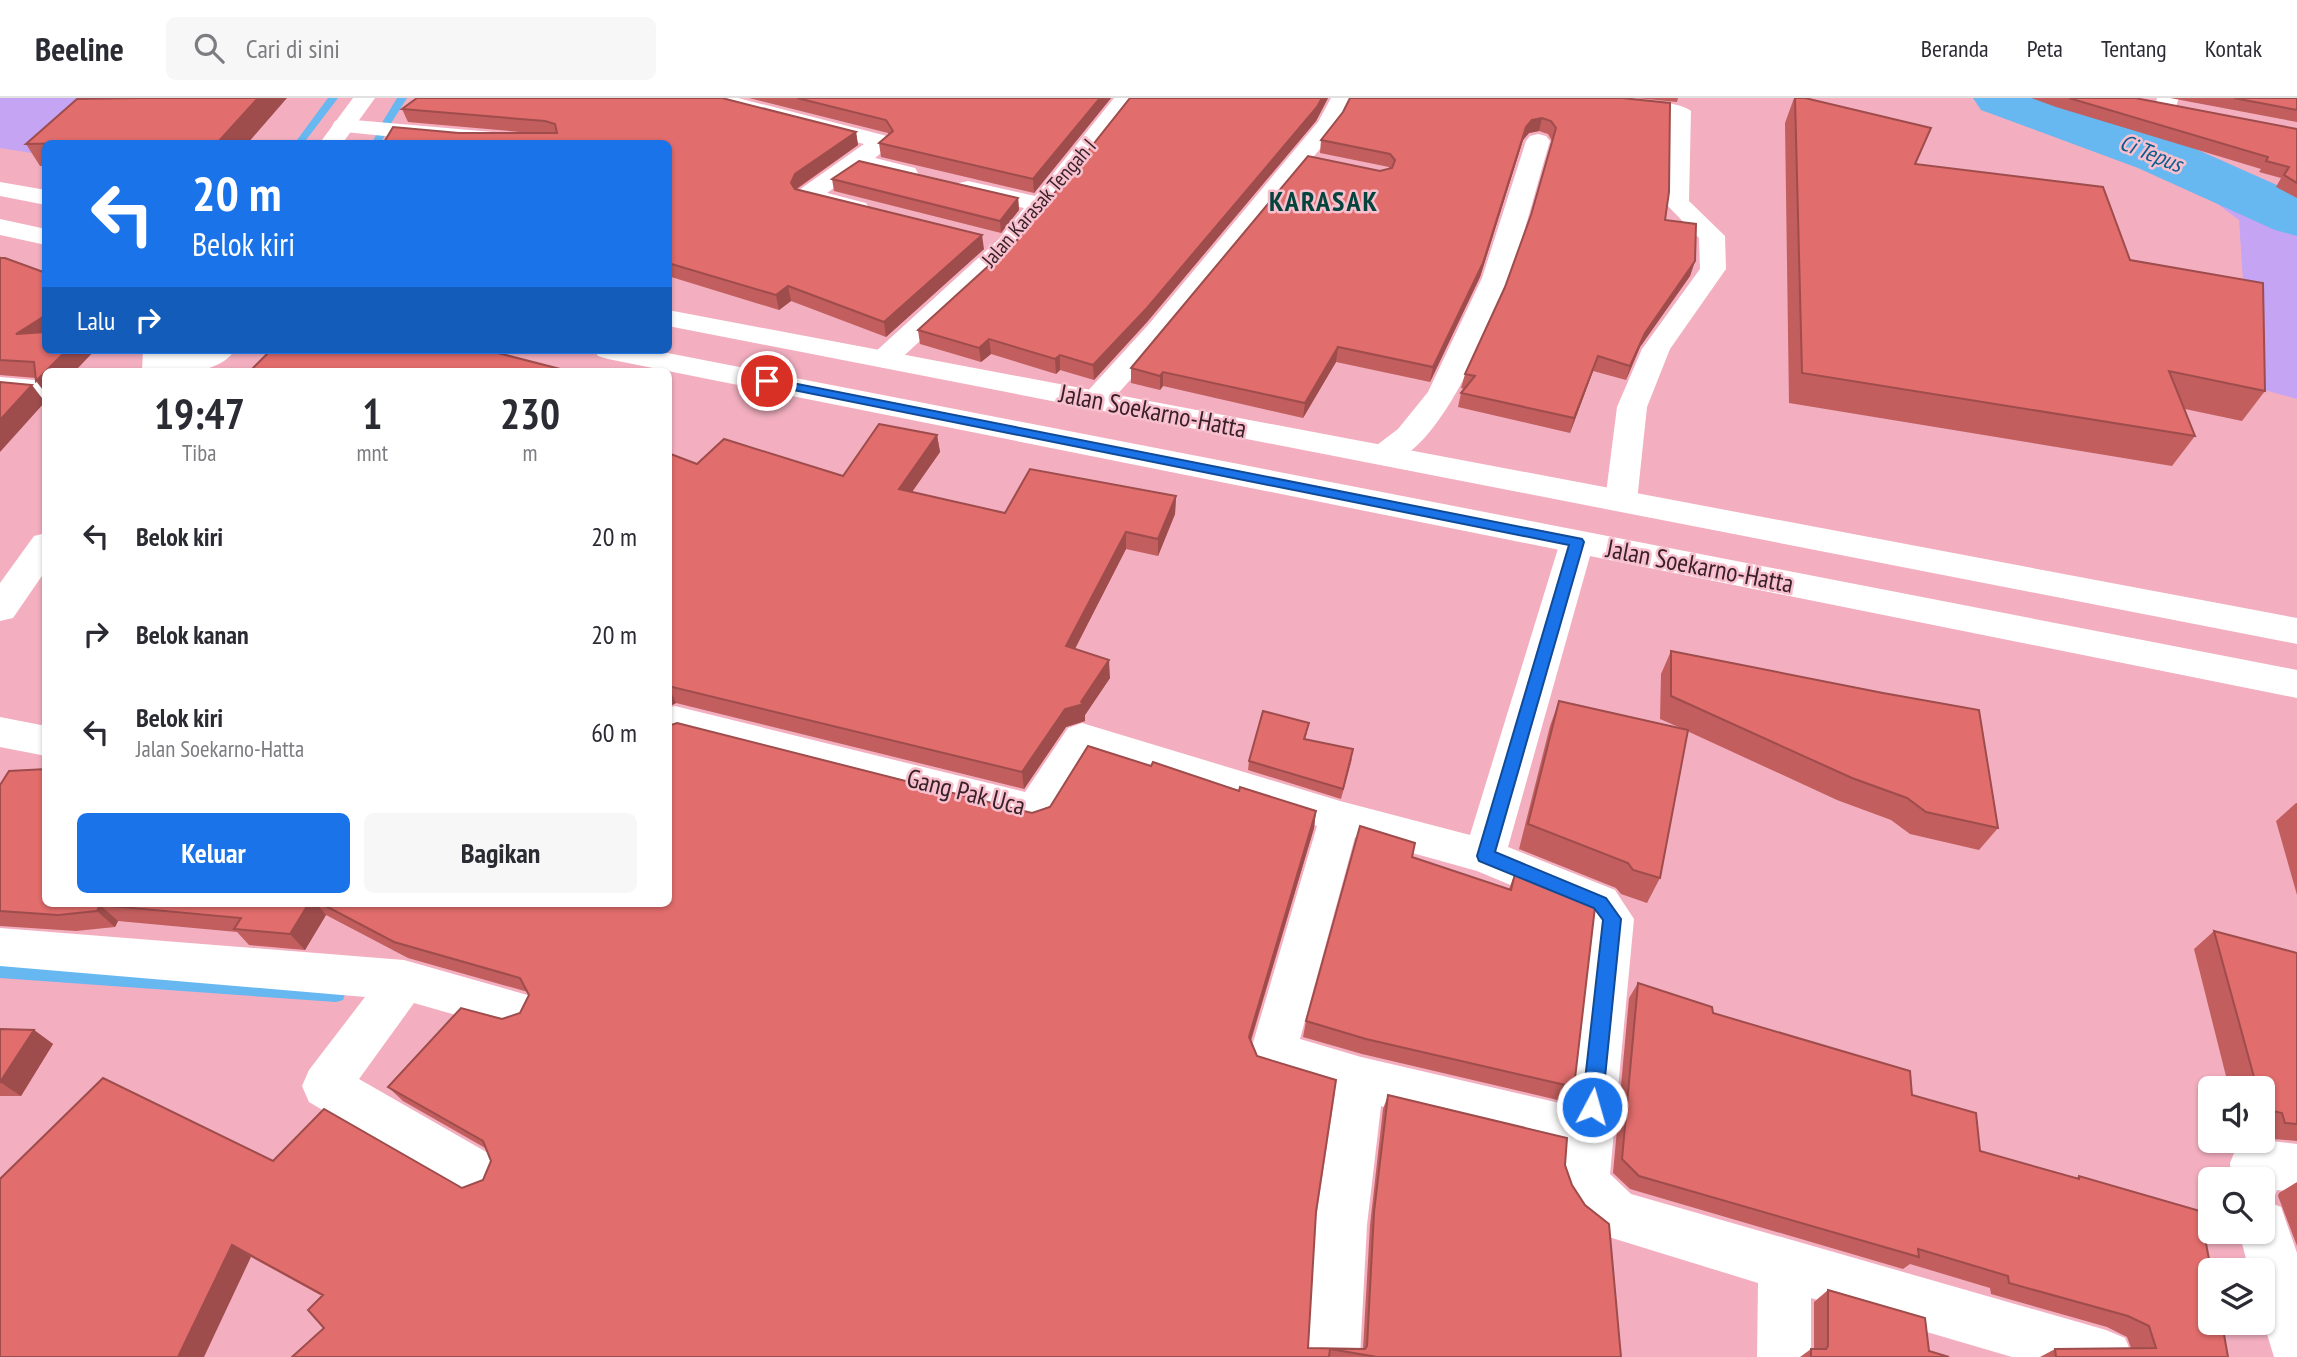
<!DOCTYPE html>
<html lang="id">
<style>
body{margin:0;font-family:"PT Sans Narrow",sans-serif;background:#f7f7f7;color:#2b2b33;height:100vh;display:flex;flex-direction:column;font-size:26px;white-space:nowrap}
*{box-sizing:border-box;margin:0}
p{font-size:23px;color:#7c7c81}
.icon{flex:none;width:38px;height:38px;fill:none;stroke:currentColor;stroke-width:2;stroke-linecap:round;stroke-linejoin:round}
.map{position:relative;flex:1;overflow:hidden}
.details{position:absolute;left:42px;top:270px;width:630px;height:539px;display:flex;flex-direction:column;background:#fff;border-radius:10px;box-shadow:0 2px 5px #0004}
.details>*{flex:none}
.top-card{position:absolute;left:42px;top:42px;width:630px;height:214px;border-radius:10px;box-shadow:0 2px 5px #0004;background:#1a73e8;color:#fff;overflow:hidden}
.fabs{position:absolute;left:2198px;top:978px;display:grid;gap:14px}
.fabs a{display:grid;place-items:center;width:77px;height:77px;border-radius:10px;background:#fff;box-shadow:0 2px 5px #0004;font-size:35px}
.pin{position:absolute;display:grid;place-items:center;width:60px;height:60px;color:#fff;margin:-30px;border:4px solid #fff;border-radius:50%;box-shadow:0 2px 7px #0007}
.me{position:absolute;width:77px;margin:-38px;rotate:6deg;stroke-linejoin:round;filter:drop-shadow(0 0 5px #0008)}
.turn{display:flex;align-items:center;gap:24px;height:147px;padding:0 35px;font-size:32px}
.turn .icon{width:91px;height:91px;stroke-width:2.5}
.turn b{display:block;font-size:49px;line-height:60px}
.then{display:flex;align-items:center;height:66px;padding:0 35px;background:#0003;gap:14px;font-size:26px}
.eta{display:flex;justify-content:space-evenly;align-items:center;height:119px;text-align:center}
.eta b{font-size:42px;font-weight:800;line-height:49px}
.primary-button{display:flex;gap:14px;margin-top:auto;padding:14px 35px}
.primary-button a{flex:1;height:80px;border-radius:10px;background:#1a73e8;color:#fff;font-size:28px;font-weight:800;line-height:80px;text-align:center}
.primary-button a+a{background:#f7f7f7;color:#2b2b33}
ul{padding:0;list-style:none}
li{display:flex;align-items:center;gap:21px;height:98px;padding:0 35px}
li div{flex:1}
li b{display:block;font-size:26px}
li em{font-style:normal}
header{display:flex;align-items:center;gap:42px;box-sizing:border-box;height:98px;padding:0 35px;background:#fff;border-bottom:2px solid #e1e1e2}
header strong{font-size:33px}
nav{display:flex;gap:38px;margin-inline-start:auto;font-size:24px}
.search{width:490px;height:63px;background:#f7f7f7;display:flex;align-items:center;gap:18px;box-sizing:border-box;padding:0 24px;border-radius:10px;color:#7c7c81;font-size:26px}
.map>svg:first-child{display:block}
.green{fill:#c4a4f3}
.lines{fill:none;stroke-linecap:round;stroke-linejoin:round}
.stream{fill:#67b7f1;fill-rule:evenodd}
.river{fill:#67b7f1;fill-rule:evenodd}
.minor{fill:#fff;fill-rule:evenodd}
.major{fill:#fff;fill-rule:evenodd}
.highway{fill:#fff;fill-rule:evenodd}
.wall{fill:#c25e5d}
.shaded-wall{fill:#9e4c4c}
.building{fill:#e16d6c;stroke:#9e4c4c;stroke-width:2}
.route{fill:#1a73e8;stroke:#114b97;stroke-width:2}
.labels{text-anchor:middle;stroke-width:5;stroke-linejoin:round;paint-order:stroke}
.far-street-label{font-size:21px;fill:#391f26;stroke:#f8c0ce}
.far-water-label{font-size:23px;font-style:italic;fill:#0c5d8d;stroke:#f8c0ce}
.street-label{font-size:26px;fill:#391f26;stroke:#f8c0ce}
.far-district-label{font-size:28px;font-weight:bold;letter-spacing:2px;fill:#05443d;stroke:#f8c0ce}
</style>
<header>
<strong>Beeline</strong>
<div class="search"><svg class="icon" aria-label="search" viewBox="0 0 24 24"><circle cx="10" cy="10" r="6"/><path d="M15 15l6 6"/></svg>Cari di sini</div>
<nav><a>Beranda</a><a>Peta</a><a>Tentang</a><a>Kontak</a></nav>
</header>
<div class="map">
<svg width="2297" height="1259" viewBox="0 0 2297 1259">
<rect width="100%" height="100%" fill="#f3afc0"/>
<g class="green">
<polygon points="0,0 169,0 46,46 45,57 0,50"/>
<polygon points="2208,93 2297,136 2297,301 2250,288 2239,122 2203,95"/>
</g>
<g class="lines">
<g class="stream">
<polygon points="328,0 338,0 303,46 294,46"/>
<polygon points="397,0 407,0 388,30 382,30 380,28"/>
<polygon points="379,32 387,34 380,46 371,46"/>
<polygon points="0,864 336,888 343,890 345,896 343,902 336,904 0,880"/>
</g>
<polygon class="river" points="1973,0 2054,0 2180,44 2297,96 2297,138 2275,132 2138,70 1981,12"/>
<g class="minor">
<polygon points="701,0 738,0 887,38 892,46 875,60 915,70 918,75 915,80 906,82 860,71 827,95 866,105 869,110 866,115 857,117 799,102 796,97 799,92 864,46 704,5"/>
<polygon points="1114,0 1137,0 1054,105 1052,112 1048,113 1017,153 894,267 884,270 874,267 870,261 874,255 999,141 1024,110 959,95 956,90 959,85 968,83 1035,98"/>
<polygon points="1331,0 1353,0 1336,31 1169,238 1107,308 1096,311 1085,308 1081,302 1085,296 1149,226 1318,24"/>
<path d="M1575 0C1599 0 1677 0 1691 13L1689 103 1725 138 1726 171 1670 251 1647 309 1637 403 1633 410 1621 413 1609 410 1605 403 1617 309 1642 251 1700 171 1699 140 1665 105 1669 16 1586 7 1578 5Z"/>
<polygon points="2157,0 2179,0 2174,14 2158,14 2155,9"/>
<polygon points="343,21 549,39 557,41 560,46 464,46 335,33 332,28 335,23"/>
<path d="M1538 36 1546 38 1550 43C1536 89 1525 137 1508 181 1491 225 1432 379 1373 364L1368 357 1373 350 1398 331 1428 294 1482 180 1526 43 1530 38Z"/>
<polygon points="0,279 46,283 46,301 0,297"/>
<path d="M1577 433 1589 436 1594 444 1508 749 1615 792 1634 821 1610 1076 1631 1096 2106 1232 2125 1240 2133 1259H2012L1811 1200V1259H1757L1758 1185 1599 1136 1578 1118 1566 1099 1559 1081 1562 1052 1381 1008 1367 1127 1360 1259H1306L1315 1127 1335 995 1256 970 1250 955 1317 728 1091 658 1049 724 1035 729 684 639 668 645V610L675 608 1025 694 1068 630 1082 625 1340 703 1470 737 1560 444 1565 436ZM1355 739 1477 773 1585 818 1590 825 1568 1007 1361 959 1300 941Z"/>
<polygon points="0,619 46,628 46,658 0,649"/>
<polygon points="0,830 404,862 531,898 538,913 531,928 515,934 414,905 359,981 495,1059 502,1076 495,1093 477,1101 459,1093 309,1004 302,988 309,972 365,899 0,868"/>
<polygon points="2263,1042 2297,1046 2297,1094 2277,1092 2274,1100 2266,1103 2281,1109 2297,1155 2297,1259 2274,1259 2263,1223 2263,1172 2249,1172 2239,1134 2263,1134 2263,1082 2231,1082 2230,1065 2237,1048"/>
</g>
<g class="major">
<polygon points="353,0 375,0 342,46 319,46"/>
<polygon points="166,252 194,252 181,273 151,273"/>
<polygon points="46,435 46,472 13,520 0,523 0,485 34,438"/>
</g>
<g class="highway">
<polygon points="0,84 46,92 46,107 0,98"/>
<polygon points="0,121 46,131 46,147 0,137"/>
<polygon points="668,212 2297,520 2297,546 668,228"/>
<path d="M143 252H171L172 265 199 252H235C216 280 172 273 142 273Z"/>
<polygon points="594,252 652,252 2297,572 2297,600 608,261 598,258"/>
</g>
</g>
<g class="wall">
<polygon points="749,0 1111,0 1034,95 881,59 879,45 888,37 888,35"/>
<polygon points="1130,0 1328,0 1316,23 1147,224 1094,282 1060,272 1056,276 991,256 981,264 920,246 918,232 1018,141"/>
<polygon points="1622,0 1665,122 1695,163 1690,178 1640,249 1626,282 1593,273 1570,335 1458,309 1461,295 1464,291 1461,290 1465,276 1505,189 1531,117 1552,43 1548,36 1539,33 1529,35 1523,42 1480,179 1430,284 1336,264 1303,320 1163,288 1160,292 1131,285 1131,270 1380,73 1389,71 1389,69 1320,55 1321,42 1343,14"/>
<polygon points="1636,0 1678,0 1677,4"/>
<polygon points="1794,0 1805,0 1915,66 2130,162 2265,293 2242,323 2185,311 2195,338 2172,368 1789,305 1785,25"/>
<polygon points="2031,0 2135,0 2297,31 2297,100 2276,89 2281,80 2259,74 2261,71 2056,9"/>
<polygon points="2170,0 2297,0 2297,24"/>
<polygon points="77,1 247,46 46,46 46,68 40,68 26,46"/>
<polygon points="402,11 856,34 858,47 797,91 984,151 886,239 791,203 779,212 668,178 668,46 459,35 531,35 408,24"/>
<polygon points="832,81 1018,100 1019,112 1001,135 834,93"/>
<polygon points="0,158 46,252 95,252 75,273 36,280 0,277"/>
<polygon points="937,337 940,354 912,394 1005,415 1176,398 1175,416 1158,458 1126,451 1075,551 1110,580 1085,617 1085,623 1066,629 1024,691 676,605 668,609 668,355 697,366 843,378"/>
<polygon points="1671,553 1998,730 1979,752 1910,736 1891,722 1837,702 1687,633 1660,780 1647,805 1621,796 1616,790 1519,751 1550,628 1559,603 1683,631 1660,621 1661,576"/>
<polygon points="1307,635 1305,641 1352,661 1341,701 1248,672 1249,663"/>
<polygon points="1151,668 1316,713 1314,730 1251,943 1316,1114 1308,1250 1363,1251 1370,1127 1383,1011 1388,997 1565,1067 1621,1259 292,1259 324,1230 322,1198 251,1159 0,1259 273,1063 462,1090 483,1082 491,1063 487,1051 403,1003 388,989 502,921 520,915 529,897 528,894 408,860 326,817 305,852 249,847 237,834 118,823 115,829 76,833 0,828 0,687 46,805 668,805 1032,715"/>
<polygon points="2296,705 2297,705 2297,797 2276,723"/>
<polygon points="1412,759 1509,791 1516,772 1574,989 1566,1004 1362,956 1303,939 1306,923"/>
<polygon points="2214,833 2297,855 2297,1043 2263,1040 2263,990 2229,990 2194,851"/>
<polygon points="1638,885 1912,997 1980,1053 2076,1080 2079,1078 2228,1259 2040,1259 2055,1251 2131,1250 2127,1239 2107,1229 1991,1196 1990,1190 1910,1166 1903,1171 1630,1091 1613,1075 1629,900"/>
<polygon points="0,931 34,932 53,946 21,998 0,998"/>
<polygon points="2297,1084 2297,1148 2278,1098 2279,1095"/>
<polygon points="1828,1192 1929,1253 1949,1259 1800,1259 1811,1251 1814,1251 1814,1204"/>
</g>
<g class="shaded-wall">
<polygon points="258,0 287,0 247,46 220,46 219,43"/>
<polygon points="1100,0 1111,0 1034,95 1033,81"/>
<polygon points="1322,0 1328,0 1316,23 1147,224 1094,282 1093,267"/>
<polygon points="1542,20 1539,33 1529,35 1523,42 1480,179 1430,284 1433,269 1526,29 1532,22"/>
<polygon points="856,34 858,47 797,90 794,98 791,85 795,76"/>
<polygon points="1018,100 1019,112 1001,135 1000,123"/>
<polygon points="982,137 984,151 886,239 884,224"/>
<polygon points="1695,163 1690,178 1640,249 1626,282 1630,268 1645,235"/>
<polygon points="788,188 791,203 779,212 776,197"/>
<polygon points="46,217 46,241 16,236"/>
<polygon points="989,241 991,256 981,264 979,250"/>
<polygon points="1338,249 1336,264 1303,320 1305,305"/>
<polygon points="67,252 95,252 75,273 46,273"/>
<polygon points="1060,257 1060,272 1056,276 1055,261"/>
<polygon points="1598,258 1593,273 1570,335 1574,320"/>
<polygon points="46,274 46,296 36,283"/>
<polygon points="1163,274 1163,288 1160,292 1160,278"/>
<polygon points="32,287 45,304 0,354 0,322"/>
<polygon points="937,337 940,354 902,408 899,391"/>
<polygon points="1176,398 1175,416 1158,458 1158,441"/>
<polygon points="1126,434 1126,451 1067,566 1066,548"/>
<polygon points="1109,562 1110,580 1085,617 1085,623 1066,629 1024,691 1022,674 1065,611 1081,604"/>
<polygon points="668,588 676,605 668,609"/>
<polygon points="1316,713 1314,730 1247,954 1249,939"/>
<polygon points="309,805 316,805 326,817 305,852 290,836"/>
<polygon points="100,807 118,823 115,829 97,813"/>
<polygon points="34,932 53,946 21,998 0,984"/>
<polygon points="232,1147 251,1159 204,1259 178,1259"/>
</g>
<g class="building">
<polygon points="139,0 258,0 219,43 192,43 190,46 131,46 132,44 26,46 77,1"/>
<polygon points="417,0 722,0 856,34 795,76 791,85 795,91 982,137 884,224 788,188 776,197 668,165 668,46 383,46 393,29 459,35 557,35 555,26 545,23 402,11"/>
<polygon points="797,0 1100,0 1033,81 879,45 893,33 886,22"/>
<polygon points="1130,0 1322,0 1317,9 1147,210 1093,267 1060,257 1055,261 989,241 979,250 918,232 1018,141"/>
<polygon points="1350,0 1622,0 1670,5 1669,94 1665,122 1696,126 1695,163 1645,235 1630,268 1598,258 1574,320 1461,295 1475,278 1465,276 1505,189 1531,117 1556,30 1551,23 1542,20 1532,22 1526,29 1483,165 1433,269 1338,249 1305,305 1163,274 1160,278 1131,270 1308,58 1380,73 1392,70 1395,62 1390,56 1321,42 1343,14"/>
<polygon points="1795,0 1805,0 1931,30 1915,66 2103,89 2130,162 2263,185 2265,293 2169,273 2195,338 1802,275"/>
<polygon points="2069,0 2135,0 2297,31 2297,85 2284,77 2289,69 2266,63 2268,59"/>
<polygon points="2234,0 2297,0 2297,12"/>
<polygon points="859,63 1018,100 1000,123 832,81"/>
<polygon points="0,160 5,160 46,175 46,217 16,236 46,234 46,252 67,252 36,283 34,264 0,262"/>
<polygon points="271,252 480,252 494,254 568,273 250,273"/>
<polygon points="0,284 32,287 0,322"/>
<polygon points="879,326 937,337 899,391 1005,415 1030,371 1176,398 1158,441 1126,434 1066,548 1109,562 1081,604 1084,606 1065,611 1022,674 668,588 668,355 697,366 724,341 843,378"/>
<polygon points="1671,553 1883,595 1979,612 1998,730 1926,714 1907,700 1852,680 1671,598"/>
<polygon points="1559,603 1688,632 1660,780 1633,772 1628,765 1528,726"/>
<polygon points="1263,613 1309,625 1304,641 1353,651 1343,691 1249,663"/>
<polygon points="677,625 1032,715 1050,709 1088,648 1151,668 1153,664 1239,693 1240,689 1316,713 1249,939 1257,958 1336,982 1316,1114 1308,1250 1365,1251 1367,1248 1374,1114 1388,997 1567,1040 1565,1067 1572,1087 1585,1107 1609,1126 1621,1259 1377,1259 1330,1251 1329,1259 292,1259 324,1230 308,1212 323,1197 232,1147 178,1259 0,1259 0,1081 103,980 273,1063 324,1011 462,1090 483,1082 491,1063 483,1043 388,989 461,910 502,921 520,915 529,897 520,880 394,844 320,805 668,805 668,628"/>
<polygon points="46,671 46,805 309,805 290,836 234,831 241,820 100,807 97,813 58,817 0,813 0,687 9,673"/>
<polygon points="1360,728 1415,745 1412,759 1511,792 1516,772 1591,803 1595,809 1574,989 1366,941 1306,923"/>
<polygon points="2214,833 2297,855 2297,1026 2285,1025 2282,1015 2263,1011 2263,990 2257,990"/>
<polygon points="1638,885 1712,909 1713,915 1910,973 1912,997 1976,1015 1980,1053 2079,1081 2079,1078 2200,1113 2211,1172 2210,1172 2210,1225 2222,1225 2228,1259 2056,1259 2055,1251 2156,1250 2149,1228 2128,1218 2009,1185 2008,1178 1918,1151 1919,1159 1639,1078 1622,1061"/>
<polygon points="0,931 34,932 0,984"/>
<polygon points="1828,1192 1925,1220 1929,1253 1949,1259 1811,1259 1811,1251 1826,1251 1828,1248"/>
</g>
<polygon class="route" points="767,280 1582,441 1584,444 1495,754 1606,800 1621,821 1602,1009 1599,1015 1592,1018 1585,1015 1582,1009 1603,822 1594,810 1479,763 1477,758 1569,447 763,286 763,281"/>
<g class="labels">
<g class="far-street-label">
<text transform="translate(1039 105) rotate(-49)" y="7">Jalan Karasak Tengah I</text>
</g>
<g class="far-water-label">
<text transform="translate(2151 55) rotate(22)" y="8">Ci Tepus</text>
</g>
<g class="street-label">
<text transform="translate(1153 313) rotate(11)" y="9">Jalan Soekarno-Hatta</text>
<text transform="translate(1700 468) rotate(11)" y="9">Jalan Soekarno-Hatta</text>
<text transform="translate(966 694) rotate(14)" y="9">Gang Pak Uca</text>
</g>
<g class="far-district-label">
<text x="1324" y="113">KARASAK</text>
</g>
</g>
</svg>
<div class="fabs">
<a><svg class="icon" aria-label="sound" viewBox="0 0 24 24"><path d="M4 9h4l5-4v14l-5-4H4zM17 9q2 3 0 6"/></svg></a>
<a><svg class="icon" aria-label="search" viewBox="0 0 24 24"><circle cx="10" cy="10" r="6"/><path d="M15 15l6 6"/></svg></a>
<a><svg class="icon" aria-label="layers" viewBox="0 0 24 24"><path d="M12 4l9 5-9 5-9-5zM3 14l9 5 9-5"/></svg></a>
</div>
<div class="pin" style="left:767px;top:283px;background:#d93025"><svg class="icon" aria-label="arrive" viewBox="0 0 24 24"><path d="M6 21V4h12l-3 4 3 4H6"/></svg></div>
<svg class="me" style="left:1592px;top:1009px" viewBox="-20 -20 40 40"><circle r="17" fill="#1a73e8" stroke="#fff" stroke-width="3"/><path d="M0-11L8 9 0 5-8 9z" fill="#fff"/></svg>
<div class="top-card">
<div class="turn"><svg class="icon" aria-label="left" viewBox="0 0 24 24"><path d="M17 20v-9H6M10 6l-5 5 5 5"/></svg><div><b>20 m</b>Belok kiri</div></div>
<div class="then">Lalu<svg class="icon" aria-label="right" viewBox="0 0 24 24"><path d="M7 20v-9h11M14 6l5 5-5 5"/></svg></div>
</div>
<section class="details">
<div class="eta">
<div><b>19:47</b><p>Tiba</p></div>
<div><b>1</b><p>mnt</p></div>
<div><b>230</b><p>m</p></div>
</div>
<ul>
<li><svg class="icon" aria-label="left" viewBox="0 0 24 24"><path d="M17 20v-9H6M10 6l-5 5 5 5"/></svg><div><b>Belok kiri</b></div><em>20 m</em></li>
<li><svg class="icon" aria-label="right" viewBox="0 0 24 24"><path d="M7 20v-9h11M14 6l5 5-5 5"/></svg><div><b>Belok kanan</b></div><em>20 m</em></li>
<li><svg class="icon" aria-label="left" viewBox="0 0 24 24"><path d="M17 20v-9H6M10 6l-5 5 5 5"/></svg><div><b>Belok kiri</b><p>Jalan Soekarno-Hatta</p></div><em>60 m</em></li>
</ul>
<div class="primary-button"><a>Keluar</a><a>Bagikan</a></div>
</section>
</div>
